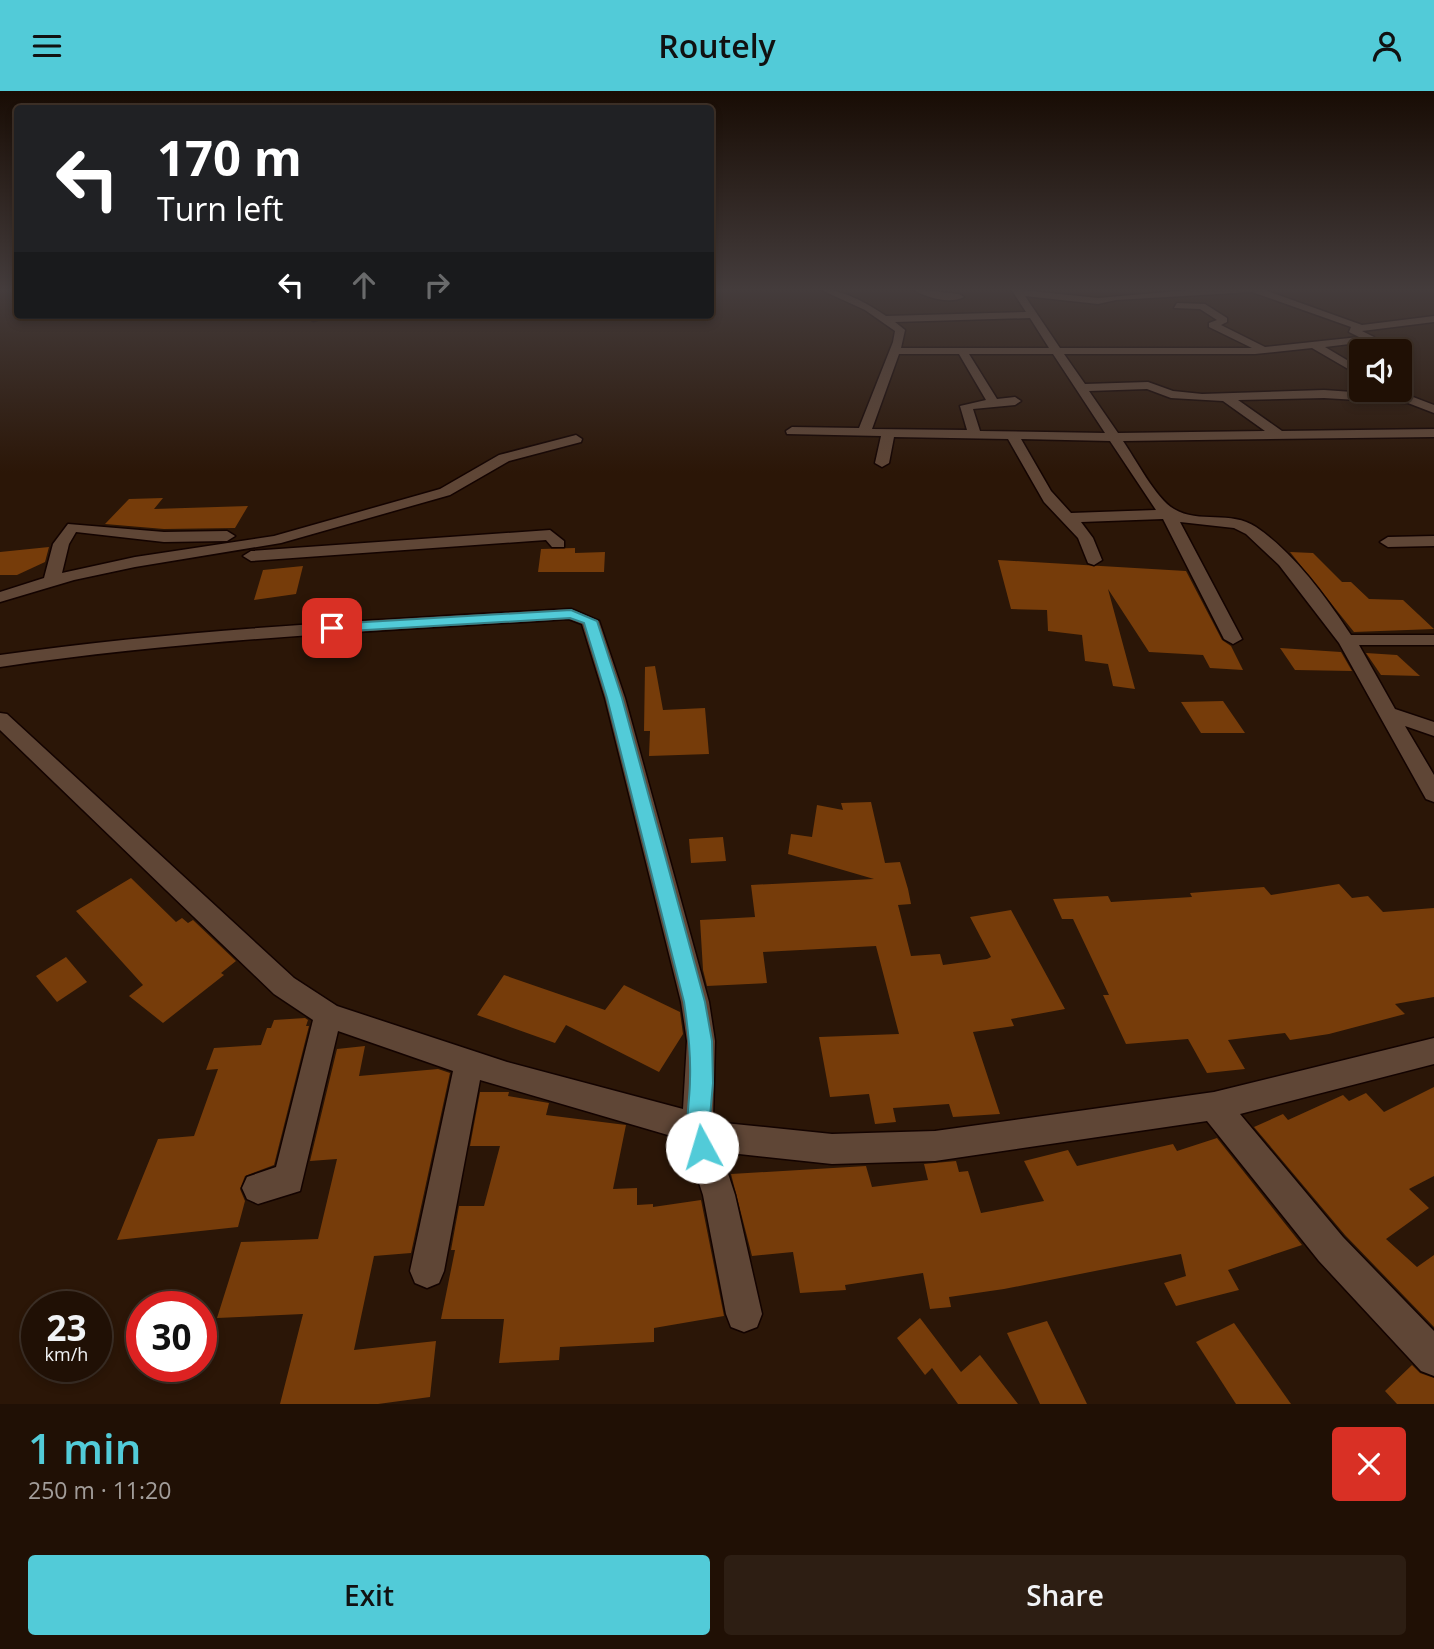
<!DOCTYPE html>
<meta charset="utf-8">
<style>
body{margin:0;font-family:"Open Sans",sans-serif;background:#2d1e13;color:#f1f3f6;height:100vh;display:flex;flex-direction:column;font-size:26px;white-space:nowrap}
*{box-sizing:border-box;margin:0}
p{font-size:23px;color:#a29d9a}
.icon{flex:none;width:38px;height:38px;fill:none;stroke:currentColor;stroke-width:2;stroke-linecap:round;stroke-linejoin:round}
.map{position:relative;height:1313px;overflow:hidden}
.details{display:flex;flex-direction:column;background:#201005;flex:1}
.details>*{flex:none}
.hud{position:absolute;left:14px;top:14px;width:700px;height:214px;border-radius:7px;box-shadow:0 4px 10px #0003,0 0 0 2px #3d3027;background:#202124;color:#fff;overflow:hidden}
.controls{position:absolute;left:1349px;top:248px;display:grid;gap:14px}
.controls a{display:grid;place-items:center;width:63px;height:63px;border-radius:7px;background:#201005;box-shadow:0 4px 10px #0003,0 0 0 2px #3d3027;font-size:35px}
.speed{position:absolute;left:21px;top:1200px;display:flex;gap:14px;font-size:35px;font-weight:700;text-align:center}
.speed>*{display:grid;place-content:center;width:91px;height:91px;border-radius:50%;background:#201005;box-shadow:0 4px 10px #0003,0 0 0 2px #3d3027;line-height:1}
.speed small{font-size:18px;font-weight:400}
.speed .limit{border:10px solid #d22;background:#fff;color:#111}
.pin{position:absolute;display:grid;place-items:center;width:60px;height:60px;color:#fff;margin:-30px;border-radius:14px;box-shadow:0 4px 10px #0006}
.me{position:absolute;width:77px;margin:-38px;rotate:354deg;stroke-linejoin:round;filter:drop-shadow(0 0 5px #0008)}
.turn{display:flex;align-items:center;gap:24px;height:147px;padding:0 28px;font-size:32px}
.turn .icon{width:91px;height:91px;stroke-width:2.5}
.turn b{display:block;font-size:49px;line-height:60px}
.lanes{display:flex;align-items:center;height:66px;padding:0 28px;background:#0003;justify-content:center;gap:35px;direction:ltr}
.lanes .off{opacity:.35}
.round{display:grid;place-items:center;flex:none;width:74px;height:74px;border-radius:7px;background:#2d1e13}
.summary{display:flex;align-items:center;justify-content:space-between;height:119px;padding:0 28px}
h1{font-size:42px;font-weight:600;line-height:52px;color:#52cbd8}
.button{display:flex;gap:14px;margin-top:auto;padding:14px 28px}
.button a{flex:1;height:80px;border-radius:7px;background:#52cbd8;color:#111;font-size:28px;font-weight:600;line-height:80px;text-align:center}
.button a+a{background:#2d1e13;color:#f1f3f6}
header{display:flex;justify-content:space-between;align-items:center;height:91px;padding:0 28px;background:#52cbd8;color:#111;font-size:32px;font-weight:600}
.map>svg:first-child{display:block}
.building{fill:#763c0a}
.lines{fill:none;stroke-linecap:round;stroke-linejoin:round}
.minor-casing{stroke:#130300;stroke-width:3}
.minor{fill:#5f4636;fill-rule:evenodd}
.route{fill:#52cbd8;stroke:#35848c;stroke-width:2}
</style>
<header><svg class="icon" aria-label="menu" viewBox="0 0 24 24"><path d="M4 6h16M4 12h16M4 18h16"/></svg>Routely<svg class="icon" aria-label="person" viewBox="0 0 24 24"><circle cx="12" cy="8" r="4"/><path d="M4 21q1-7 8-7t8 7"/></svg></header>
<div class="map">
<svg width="1434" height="1313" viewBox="0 0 1434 1313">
<rect width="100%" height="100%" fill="#2b1607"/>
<g class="building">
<polygon points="163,407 154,418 248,415 235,437 164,438 105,433 129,408"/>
<polygon points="49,456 45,471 17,484 0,484 0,461"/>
<polygon points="575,457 575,462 605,461 604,481 538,481 541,458"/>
<polygon points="1290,461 1313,462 1342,491 1351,491 1369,508 1403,509 1434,538 1354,541"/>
<polygon points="998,469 1186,480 1222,549 1231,555 1243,579 1210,577 1203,564 1149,561 1108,498 1135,598 1113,595 1108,573 1085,570 1082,544 1048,540 1047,519 1011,518"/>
<polygon points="303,475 296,503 254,509 263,479"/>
<polygon points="1280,557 1341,561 1352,580 1295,579"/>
<polygon points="1366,562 1397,564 1420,585 1381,584"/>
<polygon points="655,575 663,619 705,617 709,663 649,665 650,640 644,640 645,576"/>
<polygon points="1223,610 1245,642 1201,642 1181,611"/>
<polygon points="871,711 885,772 900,771 908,798 911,813 898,814 911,865 940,863 943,874 987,868 991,866 970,826 1011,819 1065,918 1011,928 1014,935 973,941 1000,1023 953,1026 949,1013 893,1017 896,1031 875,1033 869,1003 830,1006 819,946 899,943 876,855 763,861 767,892 707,895 703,879 700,829 755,826 751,794 874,788 788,763 791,743 812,746 817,714 843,719 841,712"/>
<polygon points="723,746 726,770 691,772 689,748"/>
<polygon points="131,787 176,831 182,827 188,832 193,829 236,870 221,882 224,884 163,932 129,905 143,894 76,820"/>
<polygon points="1339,793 1352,807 1368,805 1383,821 1434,817 1434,906 1395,913 1405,923 1329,943 1290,949 1285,942 1228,949 1245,978 1207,982 1188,948 1126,953 1103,904 1109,904 1073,828 1062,828 1053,808 1108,805 1111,811 1192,806 1190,802 1264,796 1271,804"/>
<polygon points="66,866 87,891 57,911 36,885"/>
<polygon points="504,884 605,919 624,894 680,921 683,943 659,981 566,934 555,952 477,924"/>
<polygon points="305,927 308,929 306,935 309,935 274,1074 245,1085 240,1098 245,1110 238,1136 117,1149 158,1048 194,1045 218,978 206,979 214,957 261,954 267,937 271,937 274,929"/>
<polygon points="365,955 359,985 438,978 450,982 411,1162 374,1165 354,1259 436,1250 430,1306 378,1313 280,1313 303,1223 217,1227 241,1151 318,1148 337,1068 310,1070 337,958"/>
<polygon points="1434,996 1434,1085 1409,1098 1429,1117 1386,1148 1417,1176 1434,1164 1434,1236 1345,1144 1254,1036 1283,1023 1288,1029 1343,1004 1349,1010 1366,1002 1384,1021"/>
<polygon points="480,1001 509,1001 508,1005 549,1012 546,1024 626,1034 613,1098 637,1097 637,1114 653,1113 653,1116 701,1109 724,1225 654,1237 654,1251 560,1256 559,1269 499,1272 504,1228 441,1228 455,1159 451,1159 459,1115 484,1115 500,1055 470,1055"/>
<polygon points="1217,1047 1302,1154 1228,1179 1239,1199 1176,1215 1164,1192 1186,1185 1181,1163 1004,1198 949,1206 951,1216 930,1218 923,1182 845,1194 846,1199 800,1202 793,1161 752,1165 731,1083 866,1075 872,1096 928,1089 924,1073 956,1070 959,1081 968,1080 981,1122 1044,1110 1024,1070 1068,1059 1077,1075 1173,1053 1177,1060"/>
<polygon points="920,1227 961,1281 980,1264 1018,1313 958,1313 932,1277 925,1284 897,1247"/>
<polygon points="1047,1230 1087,1313 1040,1313 1007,1242"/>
<polygon points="1234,1232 1291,1313 1236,1313 1196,1251"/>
<polygon points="1412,1274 1420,1282 1434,1287 1434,1313 1397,1313 1385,1300"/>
</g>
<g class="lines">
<g class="minor-casing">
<g id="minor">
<path d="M819 198C842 198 867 212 886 225L1026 221 1011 198 1098 207 1202 198H1262L1362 234 1434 225V231L1362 240 1374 246V250L1325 256 1362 278V286L1312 257 1255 263H1064L1085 293 1148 291 1173 300 1202 303 1324 299 1395 304 1400 301 1434 314V322L1408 312 1324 307 1238 309 1282 340 1434 338V346L1123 350C1135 367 1156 408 1174 418 1199 433 1231 419 1256 436 1294 462 1326 506 1351 544H1434V554H1359L1395 618 1434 631V645L1405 635 1434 684V711L1426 708 1339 552 1279 474 1246 443 1234 437 1180 431 1242 548 1233 553 1224 548 1163 428 1081 431 1093 447 1102 469 1094 474 1088 472 1078 447 1044 411 1008 348 894 346 889 372 882 376 875 372 881 345 787 343 786 340 792 336 859 337 893 251 895 240 865 219ZM1252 201 1351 236 1349 241 1359 246 1265 256 1221 234 1227 231V227L1205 213 1177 212 1174 217 1200 218 1217 229 1209 232V236L1252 257H1060L1025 205 1098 213 1116 209ZM1030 227 1049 257H901L905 239 895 231ZM899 263H959L986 309 960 315 967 339 872 338ZM969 263H1053L1105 342 980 340 973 318 1015 314 1021 310 1015 306 997 308ZM1147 298 1171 307 1223 310 1265 340 1118 342 1089 300ZM1021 348 1110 350 1156 419 1071 422 1051 400Z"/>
<path d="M912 198 959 203 964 206C949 214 925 206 912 198Z"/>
<polygon points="307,224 318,224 321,228 313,230"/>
<polygon points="576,344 582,348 581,351 509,370 450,404 281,452 135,476 74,489 0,511 0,501 44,487 53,453 68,433 164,441 227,440 235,445 227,450 164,451 76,441 69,453 62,482 135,466 274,445 440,398 499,364"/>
<polygon points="550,439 564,450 564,456 552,456 546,449 251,470 243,465 251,460"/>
<polygon points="1434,445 1434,455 1388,456 1380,451 1388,446"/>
<path d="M571 518 599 530 625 607 709 911 715 950 713 1028 724 1032 832 1043 935 1040 1214 1001 1434 947V973L1240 1023 1343 1146 1434 1240V1285L1421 1280 1319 1170 1207 1030 935 1070 832 1073 721 1061 735 1104 762 1223 757 1236 744 1241 731 1236 726 1223 703 1104 685 1049 480 989 444 1180 439 1192 427 1197 415 1192 410 1180 453 980 338 940 300 1100 258 1113 247 1108 242 1097 247 1086 276 1076 313 929 274 903 0 639V622L7 623 294 887 337 915 507 971 683 1018 687 950 681 911 605 607 582 533 569 528C379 540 188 548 0 576V564C189 537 381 529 571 518Z"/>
</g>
</g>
<use href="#minor" class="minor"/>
</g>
<linearGradient id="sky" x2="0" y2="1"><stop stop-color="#180c04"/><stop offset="0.52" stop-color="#443c3c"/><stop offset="1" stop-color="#443c3c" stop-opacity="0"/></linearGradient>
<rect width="1434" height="382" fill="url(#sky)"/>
<path class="route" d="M571 519 597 530 622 607 705 911 712 950 713 992 709 1037 714 1056 711 1064 702 1067 694 1064C682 1037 690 1016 690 988 691 962 688 937 684 911L607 607 584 532 570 527 332 541 326 537 332 533Z"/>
</svg>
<div class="controls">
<a><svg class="icon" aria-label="sound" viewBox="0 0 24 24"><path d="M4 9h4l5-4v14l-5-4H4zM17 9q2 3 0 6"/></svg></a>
</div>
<div class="speed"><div>23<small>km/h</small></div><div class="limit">30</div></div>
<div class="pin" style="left:332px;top:537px;background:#d93025"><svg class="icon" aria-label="arrive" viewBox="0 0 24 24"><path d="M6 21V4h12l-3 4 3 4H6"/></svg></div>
<svg class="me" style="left:702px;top:1056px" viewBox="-20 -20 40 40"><circle r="19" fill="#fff"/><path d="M0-13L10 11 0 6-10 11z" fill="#52cbd8"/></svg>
<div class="hud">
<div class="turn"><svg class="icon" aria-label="left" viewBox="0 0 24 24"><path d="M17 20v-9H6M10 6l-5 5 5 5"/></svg><div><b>170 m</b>Turn left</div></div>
<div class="lanes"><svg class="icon" aria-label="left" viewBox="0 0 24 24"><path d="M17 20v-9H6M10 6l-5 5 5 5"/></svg><svg class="icon off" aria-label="ahead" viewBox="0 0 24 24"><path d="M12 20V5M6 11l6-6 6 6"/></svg><svg class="icon off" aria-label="right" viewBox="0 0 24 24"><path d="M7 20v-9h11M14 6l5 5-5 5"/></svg></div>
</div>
</div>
<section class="details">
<div class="summary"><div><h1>1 min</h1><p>250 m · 11:20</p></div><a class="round" style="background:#d93025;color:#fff"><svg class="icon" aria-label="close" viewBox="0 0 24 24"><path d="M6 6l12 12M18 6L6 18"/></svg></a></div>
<div class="button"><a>Exit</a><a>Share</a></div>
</section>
